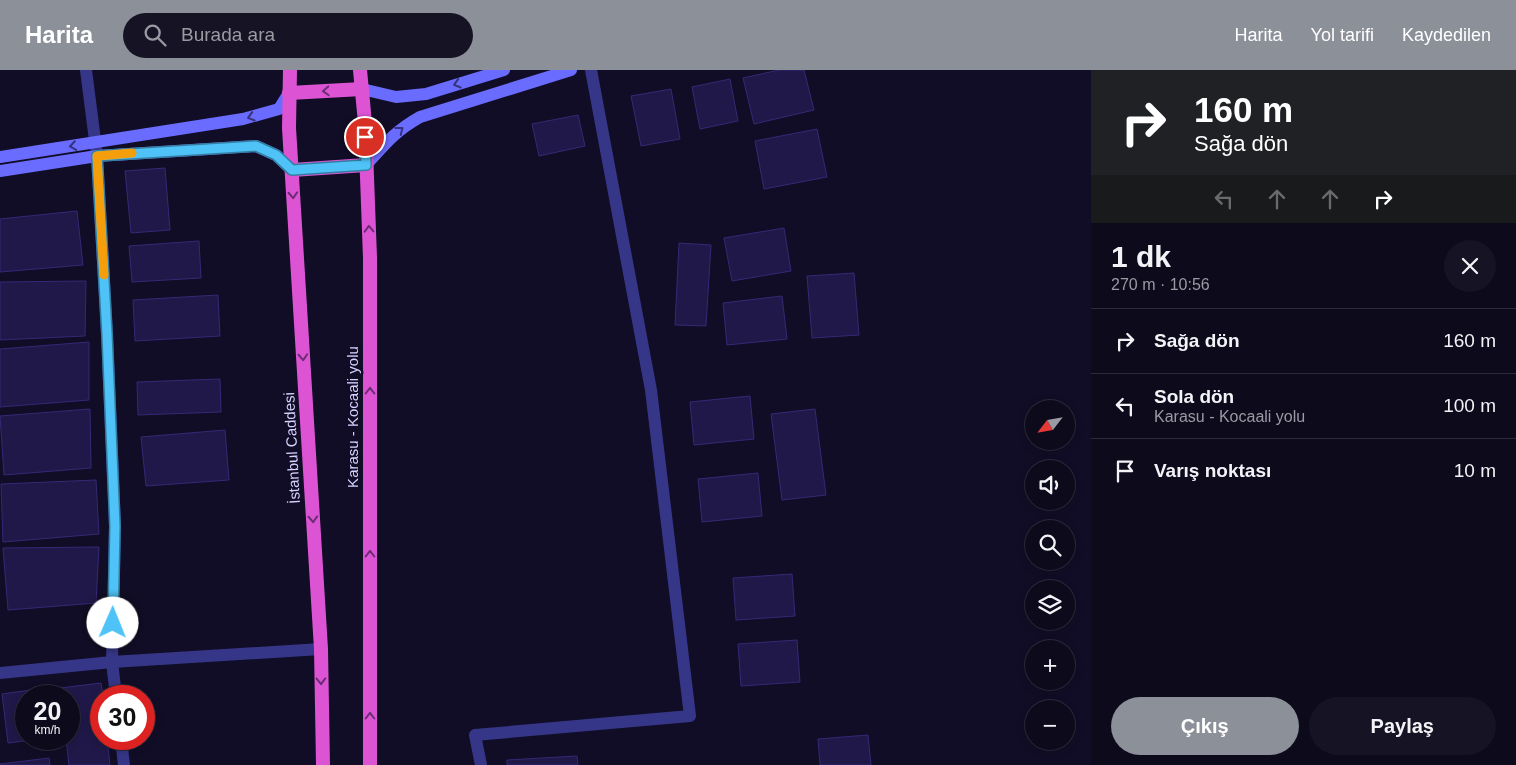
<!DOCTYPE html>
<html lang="tr">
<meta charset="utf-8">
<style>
body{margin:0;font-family:Arial,sans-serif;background:#161325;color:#f1f3f6;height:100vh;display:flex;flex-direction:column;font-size:19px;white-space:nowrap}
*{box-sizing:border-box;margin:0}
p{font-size:16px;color:#9a9aa3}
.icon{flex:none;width:28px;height:28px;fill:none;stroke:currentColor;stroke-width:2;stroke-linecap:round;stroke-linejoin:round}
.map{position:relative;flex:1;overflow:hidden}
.side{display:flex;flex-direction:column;background:#0d0a1c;width:425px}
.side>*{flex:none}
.top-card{background:#202124;color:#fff;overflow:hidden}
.needle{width:32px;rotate:239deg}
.tools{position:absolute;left:1025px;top:330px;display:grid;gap:10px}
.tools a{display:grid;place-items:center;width:50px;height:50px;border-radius:50%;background:#0d0a1c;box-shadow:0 2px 8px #0003,0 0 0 1px #2d2b3b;font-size:25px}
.speed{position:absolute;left:15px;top:615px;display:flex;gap:10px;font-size:25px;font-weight:700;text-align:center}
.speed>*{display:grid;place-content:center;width:65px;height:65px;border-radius:50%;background:#0d0a1c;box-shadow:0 2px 8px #0003,0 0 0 1px #2d2b3b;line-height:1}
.speed small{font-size:12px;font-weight:400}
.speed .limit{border:8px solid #d22;background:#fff;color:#111}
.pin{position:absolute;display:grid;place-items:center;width:42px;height:42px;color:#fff;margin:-21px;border:2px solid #fff;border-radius:50%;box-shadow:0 1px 5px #0007}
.me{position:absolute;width:55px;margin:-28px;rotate:1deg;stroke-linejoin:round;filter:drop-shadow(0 0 4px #0008)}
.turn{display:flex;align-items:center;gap:18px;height:105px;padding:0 20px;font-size:22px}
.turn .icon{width:65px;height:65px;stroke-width:2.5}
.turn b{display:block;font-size:35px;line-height:42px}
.lanes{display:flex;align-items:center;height:48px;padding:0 20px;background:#0003;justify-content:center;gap:25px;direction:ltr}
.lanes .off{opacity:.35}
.round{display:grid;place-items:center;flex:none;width:52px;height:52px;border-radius:26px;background:#161325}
.head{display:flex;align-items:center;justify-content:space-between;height:85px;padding:0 20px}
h1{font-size:30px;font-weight:800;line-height:38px}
.primary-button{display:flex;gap:10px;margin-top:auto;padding:10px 20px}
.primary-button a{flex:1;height:58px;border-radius:30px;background:#8c9099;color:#fff;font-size:20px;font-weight:800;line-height:58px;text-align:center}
.primary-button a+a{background:#161325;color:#f1f3f6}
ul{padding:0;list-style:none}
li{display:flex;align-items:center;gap:15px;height:65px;padding:0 20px;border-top:1px solid #2d2b3b}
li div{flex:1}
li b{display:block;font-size:19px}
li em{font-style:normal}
header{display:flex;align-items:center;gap:30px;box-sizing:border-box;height:70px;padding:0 25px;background:#8c9099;color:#fff}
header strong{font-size:24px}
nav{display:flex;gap:28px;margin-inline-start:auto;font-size:18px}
.search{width:350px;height:45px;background:#161325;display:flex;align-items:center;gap:12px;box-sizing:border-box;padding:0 18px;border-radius:28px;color:#9a9aa3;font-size:19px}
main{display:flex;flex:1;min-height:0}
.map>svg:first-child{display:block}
.building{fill:#201848;stroke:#352976}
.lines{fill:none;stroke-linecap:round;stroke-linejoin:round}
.minor{stroke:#363688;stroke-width:12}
.secondary{stroke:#6a6cff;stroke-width:12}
.trunk{stroke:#dc54d4;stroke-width:14}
.oneway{stroke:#35337d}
.oneway2{stroke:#6c2d74}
.route-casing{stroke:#337fa1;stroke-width:12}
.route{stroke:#4fc3f7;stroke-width:9}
.slow{stroke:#f59e0b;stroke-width:9}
.labels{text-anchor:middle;stroke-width:5;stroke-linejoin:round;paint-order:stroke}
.street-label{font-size:15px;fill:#d6d3ff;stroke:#110d26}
</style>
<header>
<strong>Harita</strong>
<div class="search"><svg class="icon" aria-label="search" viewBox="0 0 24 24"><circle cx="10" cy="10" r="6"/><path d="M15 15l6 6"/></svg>Burada ara</div>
<nav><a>Harita</a><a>Yol tarifi</a><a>Kaydedilen</a></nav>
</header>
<main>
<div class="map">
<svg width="1091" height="695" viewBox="0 0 1091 695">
<rect width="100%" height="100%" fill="#110d26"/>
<g class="building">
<polygon points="779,0 804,0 814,40 754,54 743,8"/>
<polygon points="730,9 738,51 700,59 692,17"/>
<polygon points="671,19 680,69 641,76 631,26"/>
<polygon points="578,45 585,76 539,86 532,54"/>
<polygon points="817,59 827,107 764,119 755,71"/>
<polygon points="165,98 170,160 131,163 125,101"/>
<polygon points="77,141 83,195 0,202 0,149"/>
<polygon points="784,158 791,201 732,211 724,168"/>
<polygon points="199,171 201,208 132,212 129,176"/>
<polygon points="679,173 711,175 706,256 675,255"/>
<polygon points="854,203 859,265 812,268 807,206"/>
<polygon points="86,211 85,266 0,270 0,212"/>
<polygon points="218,225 220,266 135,271 133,230"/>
<polygon points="782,226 787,269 727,275 723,233"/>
<polygon points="89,272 89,330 0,337 0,279"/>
<polygon points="220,309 221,342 138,345 137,312"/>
<polygon points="750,326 754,369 694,375 690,332"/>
<polygon points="90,339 91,398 4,405 0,346"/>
<polygon points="815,339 826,425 782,430 771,344"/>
<polygon points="225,360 229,410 146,416 141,367"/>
<polygon points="758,403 762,446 702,452 698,409"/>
<polygon points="96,410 99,464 3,472 1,414"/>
<polygon points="99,477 96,533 8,540 3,478"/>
<polygon points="792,504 795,546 736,550 733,508"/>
<polygon points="797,570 800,612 741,616 738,574"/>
<polygon points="101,613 103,626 101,626 101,669 107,669 110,695 69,695 66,669 69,669 69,626 61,626 60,618"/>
<polygon points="45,618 46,626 26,626 26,669 41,669 8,673 2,624"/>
<polygon points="868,665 871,695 820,695 818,669"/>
<polygon points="577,686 578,695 507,695 507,690"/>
<polygon points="49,688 50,695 0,695 0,694"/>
</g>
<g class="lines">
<g class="minor">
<polyline points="86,0 97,86 107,264 115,456 112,592 116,626"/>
<polyline points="0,603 112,592 321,579"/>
<polyline points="121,669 124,695"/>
<polyline points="481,695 475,665 690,646 651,320 591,0"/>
</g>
<g class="secondary">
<polyline points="362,19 396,27 426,24 504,0"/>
<polyline points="0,87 243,49 279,39 289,23"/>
<path d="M366 95C385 74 395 61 420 47L571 0"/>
<polyline points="0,101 97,86 256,76 276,85 292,100"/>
</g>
<g class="trunk">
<polyline points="290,0 289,58 321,579 323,695"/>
<polyline points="360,0 365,53 370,188 370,695"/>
<polyline points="289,23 362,19"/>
<polyline points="292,100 366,95"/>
</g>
</g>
<defs><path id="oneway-chevron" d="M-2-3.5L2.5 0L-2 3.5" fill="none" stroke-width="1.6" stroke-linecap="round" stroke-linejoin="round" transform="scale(1.25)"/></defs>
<g class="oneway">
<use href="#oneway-chevron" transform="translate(457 14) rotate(163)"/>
<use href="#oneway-chevron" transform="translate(251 47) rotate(164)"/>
<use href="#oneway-chevron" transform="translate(400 60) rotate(-38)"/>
<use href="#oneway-chevron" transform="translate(73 76) rotate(171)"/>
</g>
<g class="oneway2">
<use href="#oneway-chevron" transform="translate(326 21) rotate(177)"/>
<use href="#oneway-chevron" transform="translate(293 125) rotate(87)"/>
<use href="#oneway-chevron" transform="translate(369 159) rotate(-92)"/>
<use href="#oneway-chevron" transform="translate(303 287) rotate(87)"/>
<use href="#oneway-chevron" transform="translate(370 321) rotate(-90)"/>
<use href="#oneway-chevron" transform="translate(313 449) rotate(87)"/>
<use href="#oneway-chevron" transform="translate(370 484) rotate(-90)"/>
<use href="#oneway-chevron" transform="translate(321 611) rotate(89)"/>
<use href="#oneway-chevron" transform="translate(370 646) rotate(-90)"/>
</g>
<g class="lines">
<g class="route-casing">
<polyline id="route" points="113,553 115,456 107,264 97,86 256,76 276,85 292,100 366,95 365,67"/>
</g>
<use href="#route" class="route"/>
<polyline class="slow" points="104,205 97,86 132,83"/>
</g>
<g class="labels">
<g class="street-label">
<text transform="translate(353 347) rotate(-90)" y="5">Karasu - Kocaali yolu</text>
<text transform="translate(292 378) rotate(-93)" y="5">İstanbul Caddesi</text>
</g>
</g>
</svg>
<div class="tools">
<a><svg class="needle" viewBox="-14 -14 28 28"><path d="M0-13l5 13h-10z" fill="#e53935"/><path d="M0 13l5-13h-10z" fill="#9a9aa3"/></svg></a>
<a><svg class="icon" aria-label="sound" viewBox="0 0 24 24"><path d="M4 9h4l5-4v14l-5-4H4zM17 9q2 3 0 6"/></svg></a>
<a><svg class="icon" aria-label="search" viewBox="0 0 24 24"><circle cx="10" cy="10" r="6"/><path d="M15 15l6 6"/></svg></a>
<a><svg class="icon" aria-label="layers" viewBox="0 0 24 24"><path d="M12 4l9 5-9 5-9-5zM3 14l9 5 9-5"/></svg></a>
<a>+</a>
<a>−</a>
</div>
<div class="speed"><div>20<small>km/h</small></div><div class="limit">30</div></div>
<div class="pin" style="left:365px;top:67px;background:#d93025"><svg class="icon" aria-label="arrive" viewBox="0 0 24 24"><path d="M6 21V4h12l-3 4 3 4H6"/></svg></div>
<svg class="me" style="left:113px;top:553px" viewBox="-20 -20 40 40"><circle r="19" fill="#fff"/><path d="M0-13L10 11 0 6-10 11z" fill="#4fc3f7"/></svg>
</div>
<section class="side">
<div class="top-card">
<div class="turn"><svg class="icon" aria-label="right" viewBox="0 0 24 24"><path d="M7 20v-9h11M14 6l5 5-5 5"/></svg><div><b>160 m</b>Sağa dön</div></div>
<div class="lanes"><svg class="icon off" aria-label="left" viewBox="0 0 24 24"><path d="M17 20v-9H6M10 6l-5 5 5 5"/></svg><svg class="icon off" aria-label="ahead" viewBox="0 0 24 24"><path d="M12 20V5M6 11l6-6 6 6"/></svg><svg class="icon off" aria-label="ahead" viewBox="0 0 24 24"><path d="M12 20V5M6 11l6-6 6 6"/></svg><svg class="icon" aria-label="right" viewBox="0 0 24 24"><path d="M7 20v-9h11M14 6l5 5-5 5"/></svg></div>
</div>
<div class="head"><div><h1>1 dk</h1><p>270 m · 10:56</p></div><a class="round"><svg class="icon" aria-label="close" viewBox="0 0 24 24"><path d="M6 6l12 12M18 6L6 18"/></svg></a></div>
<ul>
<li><svg class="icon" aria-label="right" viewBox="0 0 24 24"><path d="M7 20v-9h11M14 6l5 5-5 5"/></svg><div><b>Sağa dön</b></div><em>160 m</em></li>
<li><svg class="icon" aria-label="left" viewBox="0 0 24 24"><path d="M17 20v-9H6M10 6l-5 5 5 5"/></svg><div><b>Sola dön</b><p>Karasu - Kocaali yolu</p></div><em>100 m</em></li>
<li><svg class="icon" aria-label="arrive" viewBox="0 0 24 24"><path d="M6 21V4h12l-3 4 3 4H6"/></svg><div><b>Varış noktası</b></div><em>10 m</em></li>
</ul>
<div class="primary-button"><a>Çıkış</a><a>Paylaş</a></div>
</section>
</main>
